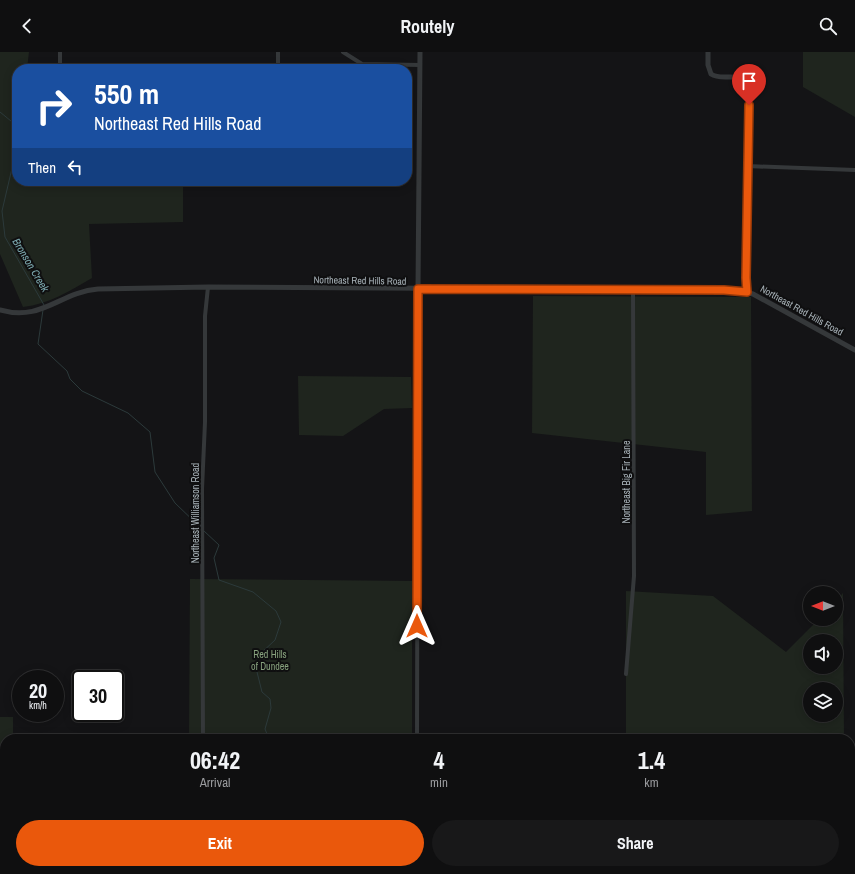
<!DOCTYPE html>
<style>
body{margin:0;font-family:"Archivo Narrow",sans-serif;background:#181819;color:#f1f3f6;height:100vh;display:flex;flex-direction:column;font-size:15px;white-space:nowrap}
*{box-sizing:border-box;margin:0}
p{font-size:13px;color:#9b9c9f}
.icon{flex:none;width:22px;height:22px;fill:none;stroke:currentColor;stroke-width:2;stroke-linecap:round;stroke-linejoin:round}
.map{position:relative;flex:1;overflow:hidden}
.side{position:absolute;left:0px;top:682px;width:855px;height:140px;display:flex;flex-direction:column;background:#0f0f10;border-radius:16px 16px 0 0;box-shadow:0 2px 10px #0003,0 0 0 1px #2f2f30}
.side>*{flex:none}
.banner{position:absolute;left:12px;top:12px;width:400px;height:122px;border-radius:16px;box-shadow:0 2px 10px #0003,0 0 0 1px #2f2f30;background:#1a4fa0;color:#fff;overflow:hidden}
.needle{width:26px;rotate:270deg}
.buttons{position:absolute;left:803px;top:534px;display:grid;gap:8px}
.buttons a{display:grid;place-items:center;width:40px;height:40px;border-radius:50%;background:#0f0f10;box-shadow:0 2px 10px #0003,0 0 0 1px #2f2f30;font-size:20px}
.speed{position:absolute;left:12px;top:618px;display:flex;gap:8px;font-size:20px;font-weight:700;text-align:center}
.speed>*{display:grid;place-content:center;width:52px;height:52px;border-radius:50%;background:#0f0f10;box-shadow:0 2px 10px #0003,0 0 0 1px #2f2f30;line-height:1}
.speed small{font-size:10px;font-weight:400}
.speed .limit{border:2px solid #111;border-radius:6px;background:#fff;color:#111}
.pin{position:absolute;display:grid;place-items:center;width:34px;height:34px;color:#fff;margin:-41px -17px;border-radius:50% 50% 50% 0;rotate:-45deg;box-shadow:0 0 4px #0007}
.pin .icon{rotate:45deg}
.me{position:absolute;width:44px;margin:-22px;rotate:0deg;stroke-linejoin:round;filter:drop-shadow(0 0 3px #0008)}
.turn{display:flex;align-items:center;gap:14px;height:84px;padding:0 16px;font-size:18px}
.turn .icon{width:52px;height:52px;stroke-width:2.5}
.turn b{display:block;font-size:28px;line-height:34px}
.then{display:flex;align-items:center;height:38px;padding:0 16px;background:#0003;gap:8px;font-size:15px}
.eta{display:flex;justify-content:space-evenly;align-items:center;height:68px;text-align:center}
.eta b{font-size:24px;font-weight:800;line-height:28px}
.button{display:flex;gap:8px;margin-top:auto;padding:8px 16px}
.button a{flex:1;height:46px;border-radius:24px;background:#ea580c;color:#fff;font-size:16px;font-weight:800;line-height:46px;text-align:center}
.button a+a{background:#181819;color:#f1f3f6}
header{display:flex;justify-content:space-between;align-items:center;height:52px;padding:0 16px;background:#0f0f10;font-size:18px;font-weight:800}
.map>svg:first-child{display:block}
.green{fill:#1f251e;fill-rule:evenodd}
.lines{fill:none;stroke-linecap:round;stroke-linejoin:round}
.stream{stroke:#2c3a3b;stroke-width:1}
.minor{stroke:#35383a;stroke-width:4}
.tertiary{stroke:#35383a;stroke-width:5}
.route-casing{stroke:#983908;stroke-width:10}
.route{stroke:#ea580c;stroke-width:7}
.labels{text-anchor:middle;stroke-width:4;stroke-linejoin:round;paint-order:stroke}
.street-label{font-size:10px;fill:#a6b0b6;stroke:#0f0f10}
.park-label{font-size:10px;fill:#87a17d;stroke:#0f0f10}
.water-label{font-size:11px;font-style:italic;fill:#7daab0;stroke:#0f0f10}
</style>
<header><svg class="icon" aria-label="back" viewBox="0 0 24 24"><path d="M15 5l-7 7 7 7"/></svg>Routely<svg class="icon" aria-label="search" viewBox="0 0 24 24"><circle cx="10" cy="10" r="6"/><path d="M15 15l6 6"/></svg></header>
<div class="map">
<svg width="855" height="822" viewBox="0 0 855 822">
<rect width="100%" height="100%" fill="#141416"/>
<g class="green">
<path d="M0 0H29L27 17H17V129H183V170L89 172 92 226C70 239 49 252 23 255L0 202Z"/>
<polygon points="803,0 855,0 855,65 803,35"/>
<polygon points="533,244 751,245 752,459 706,463 706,400 532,381"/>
<polygon points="298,324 411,325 412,356 384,357 343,384 299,383"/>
<polygon points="190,527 412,529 412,687 189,687"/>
<path d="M626 539 713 544 786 600 819 567H836V549L843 541 844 687H626ZM810 589H836V615H810ZM810 637H836V663H810Z"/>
<polygon points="0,665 13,665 13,687 5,687 5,742 0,742"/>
<polygon points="96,817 412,817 601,822 96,822"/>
<rect x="626" y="817" width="218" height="5"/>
</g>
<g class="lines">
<g class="stream">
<polyline points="0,60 17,74"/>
<polyline points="17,95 2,159 5,185 44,253"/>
<polyline points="43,258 38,292 67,319 70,327 82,339 128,361 150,380 155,420 175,451 201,476"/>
<polyline points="204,479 219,493 214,506 219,528 253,540 276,559 281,570 275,588 258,604 256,616 262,640 270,647 271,656 265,677 269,687"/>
<polyline points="229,822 233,817"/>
</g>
<g class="minor">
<polyline points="343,0 362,12 420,13"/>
<polyline points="60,17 60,0"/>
<polyline points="278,17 278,0"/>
<polyline points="747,114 855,118"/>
<polyline points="626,622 634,524 633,239"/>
<polyline points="203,687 202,437 205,370 205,264 208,235"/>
<polyline points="417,687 418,237"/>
<polyline points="204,817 204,822"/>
<polyline points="416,817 416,822"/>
</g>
<g class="tertiary">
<path d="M708 0V13L711 22C724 31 744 15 749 39L747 240"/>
<polyline points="418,237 420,0"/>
<path d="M0 258C42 270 60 240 98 237L208 235 737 238 753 242 855 298"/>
</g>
</g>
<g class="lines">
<g class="route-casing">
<polyline id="route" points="417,574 418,237 724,238 747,240 746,226 749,53"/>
</g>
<use href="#route" class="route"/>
</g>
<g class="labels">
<g class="street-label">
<text transform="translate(360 228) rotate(1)" y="4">Northeast Red Hills Road</text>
<text transform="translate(802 258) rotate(29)" y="4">Northeast Red Hills Road</text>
<text transform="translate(626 430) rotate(-90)" y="4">Northeast Big Fir Lane</text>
<text transform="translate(195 461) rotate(-90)" y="4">Northeast Williamson Road</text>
</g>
<g class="park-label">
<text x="270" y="606">Red Hills<tspan x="270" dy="12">of Dundee</tspan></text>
</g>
<g class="water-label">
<text transform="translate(31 213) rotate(59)" y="4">Bronson Creek</text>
</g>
</g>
</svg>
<div class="buttons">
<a><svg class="needle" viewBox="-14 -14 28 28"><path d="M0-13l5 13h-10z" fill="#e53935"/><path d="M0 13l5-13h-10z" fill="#9b9c9f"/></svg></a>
<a><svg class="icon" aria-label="sound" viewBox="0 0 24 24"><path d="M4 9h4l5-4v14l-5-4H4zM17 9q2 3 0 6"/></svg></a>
<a><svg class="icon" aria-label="layers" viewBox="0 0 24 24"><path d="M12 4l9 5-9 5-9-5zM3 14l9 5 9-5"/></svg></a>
</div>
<div class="speed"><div>20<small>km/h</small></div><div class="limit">30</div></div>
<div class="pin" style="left:749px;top:53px;background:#d93025"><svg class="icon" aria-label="arrive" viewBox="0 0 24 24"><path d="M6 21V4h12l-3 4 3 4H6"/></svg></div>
<svg class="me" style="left:417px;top:574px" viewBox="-20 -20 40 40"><path d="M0-17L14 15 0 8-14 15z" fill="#ea580c" stroke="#fff" stroke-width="4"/></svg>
<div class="banner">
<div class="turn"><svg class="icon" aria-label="right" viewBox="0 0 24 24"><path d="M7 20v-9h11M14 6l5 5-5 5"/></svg><div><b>550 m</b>Northeast Red Hills Road</div></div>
<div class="then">Then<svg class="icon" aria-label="left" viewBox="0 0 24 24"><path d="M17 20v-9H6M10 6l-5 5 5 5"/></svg></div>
</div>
<section class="side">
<div class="eta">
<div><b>06:42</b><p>Arrival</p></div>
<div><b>4</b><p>min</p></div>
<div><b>1.4</b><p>km</p></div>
</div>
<div class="button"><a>Exit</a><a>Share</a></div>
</section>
</div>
